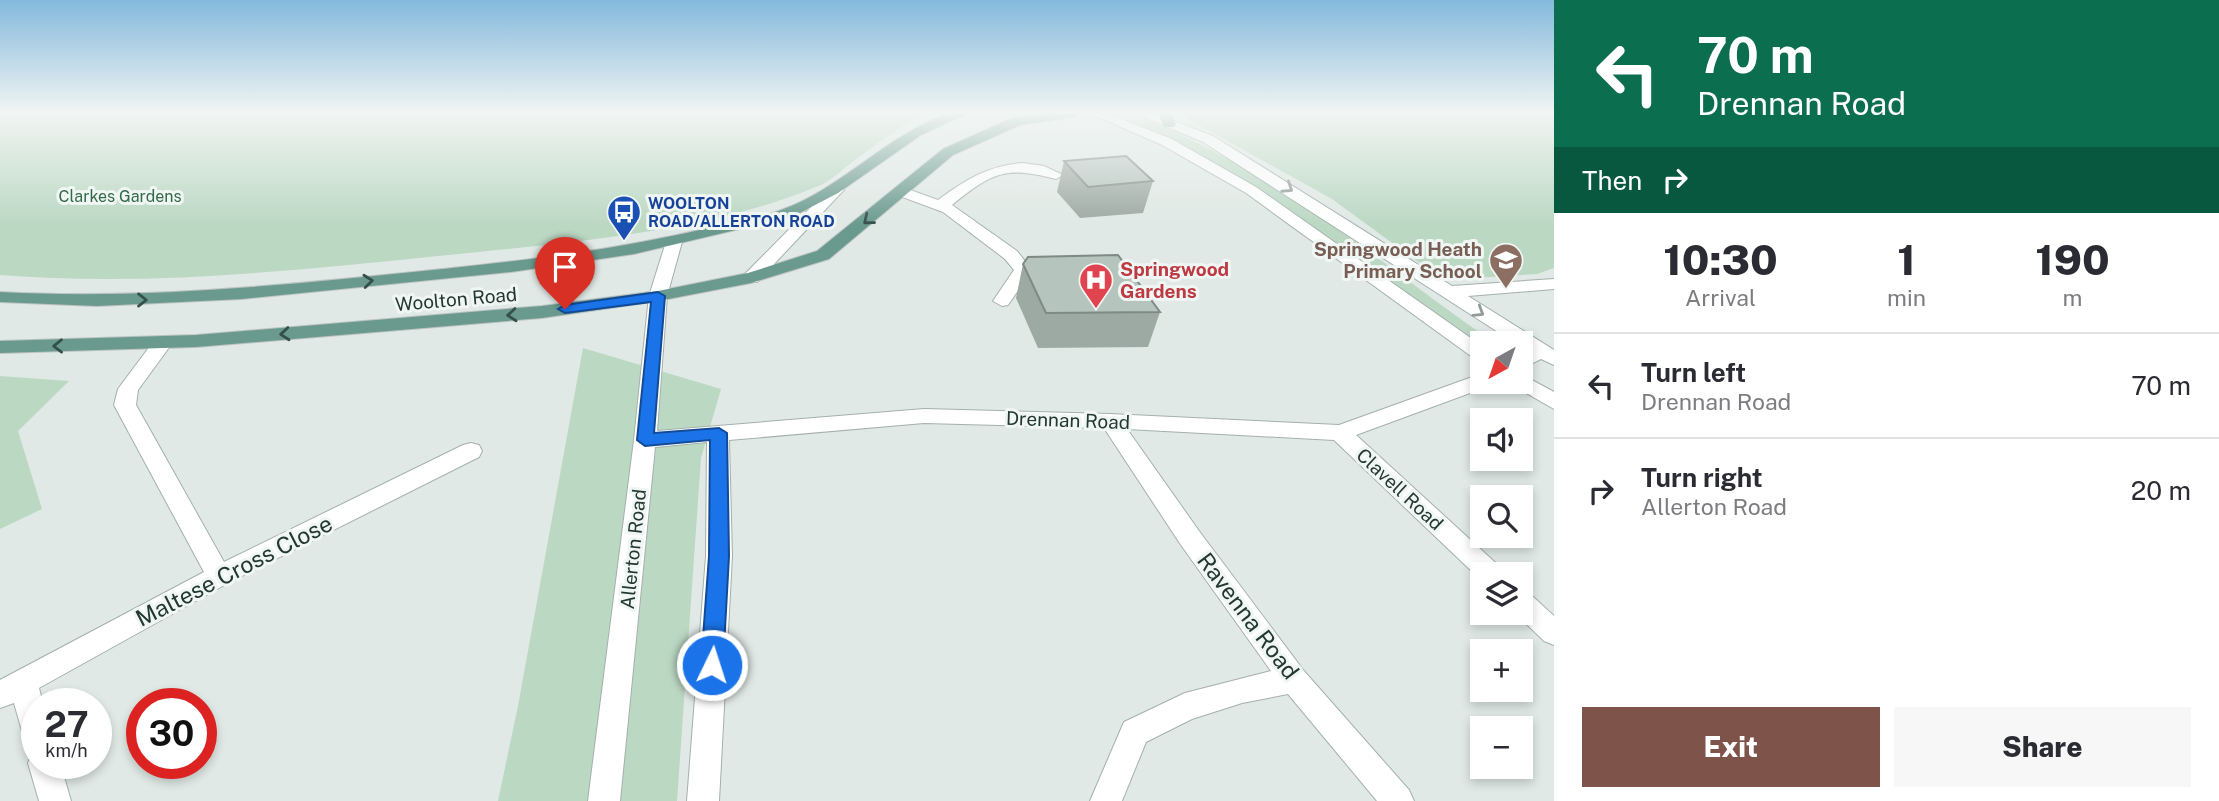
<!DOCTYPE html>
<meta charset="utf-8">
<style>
body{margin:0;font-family:"Public Sans",sans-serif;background:#f7f7f7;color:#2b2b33;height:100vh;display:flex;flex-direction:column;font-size:26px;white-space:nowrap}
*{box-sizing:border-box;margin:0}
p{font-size:23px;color:#7c7c81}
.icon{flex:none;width:38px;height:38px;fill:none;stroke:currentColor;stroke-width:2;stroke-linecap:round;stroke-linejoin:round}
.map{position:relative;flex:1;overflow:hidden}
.drawer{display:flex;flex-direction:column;background:#fff;width:665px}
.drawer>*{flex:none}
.guide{background:#0b6e4f;color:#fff;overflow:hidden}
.needle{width:46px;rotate:220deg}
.controls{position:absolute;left:1470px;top:331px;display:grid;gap:14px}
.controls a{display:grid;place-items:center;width:63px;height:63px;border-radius:0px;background:#fff;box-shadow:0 4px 10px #0003;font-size:35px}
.speed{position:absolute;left:21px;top:688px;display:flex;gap:14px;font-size:35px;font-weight:700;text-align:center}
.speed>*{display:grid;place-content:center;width:91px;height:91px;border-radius:50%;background:#fff;box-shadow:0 4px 10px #0003;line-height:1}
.speed small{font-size:18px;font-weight:400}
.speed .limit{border:10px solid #d22;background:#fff;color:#111}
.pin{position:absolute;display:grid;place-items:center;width:60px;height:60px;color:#fff;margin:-72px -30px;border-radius:50% 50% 50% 0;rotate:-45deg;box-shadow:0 0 7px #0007}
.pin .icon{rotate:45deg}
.me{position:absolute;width:77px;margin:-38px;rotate:4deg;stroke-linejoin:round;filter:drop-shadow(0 0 5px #0008)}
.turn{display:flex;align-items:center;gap:24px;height:147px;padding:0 28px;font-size:32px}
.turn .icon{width:91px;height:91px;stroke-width:2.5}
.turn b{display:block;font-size:49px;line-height:60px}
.then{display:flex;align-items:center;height:66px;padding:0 28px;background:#0003;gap:14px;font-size:26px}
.eta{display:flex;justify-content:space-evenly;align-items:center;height:119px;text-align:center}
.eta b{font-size:42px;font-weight:800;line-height:49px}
.cta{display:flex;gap:14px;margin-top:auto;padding:14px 28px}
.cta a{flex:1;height:80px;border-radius:0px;background:#7d534a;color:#fff;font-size:28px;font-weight:800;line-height:80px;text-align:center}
.cta a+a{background:#f7f7f7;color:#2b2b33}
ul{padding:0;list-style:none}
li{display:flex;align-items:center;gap:21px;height:105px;padding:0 28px;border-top:2px solid #e1e1e2}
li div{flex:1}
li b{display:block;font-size:26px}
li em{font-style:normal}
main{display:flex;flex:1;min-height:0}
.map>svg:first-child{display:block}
.green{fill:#bbd8c3}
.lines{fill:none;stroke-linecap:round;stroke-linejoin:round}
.minor-casing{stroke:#a4b0ac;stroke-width:2}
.major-casing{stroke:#bdc3c2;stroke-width:2}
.minor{fill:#fff;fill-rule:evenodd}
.major{fill:#6a9a8e;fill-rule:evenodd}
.wall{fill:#9da9a3}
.building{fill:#b6c4be;stroke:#7f8985;stroke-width:2}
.oneway{stroke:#919c98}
.oneway2{stroke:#355049}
.route{fill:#1a73e8;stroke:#114b97;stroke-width:2}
.labels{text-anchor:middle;stroke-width:6;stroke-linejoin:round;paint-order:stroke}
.far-park-label{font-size:16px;fill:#326a48;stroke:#f0f6f3}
.far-transit-label{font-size:16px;font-weight:bold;fill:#164399;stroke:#f0f6f3;text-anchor:start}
.education-label{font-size:19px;font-weight:bold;fill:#785e54;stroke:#f0f6f3;text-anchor:end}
.health-label{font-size:19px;font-weight:bold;fill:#be3a42;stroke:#f0f6f3;text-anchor:start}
.street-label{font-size:19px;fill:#233832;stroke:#f0f6f3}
.near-street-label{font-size:23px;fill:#233832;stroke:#f0f6f3}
</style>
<main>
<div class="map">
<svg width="1554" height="801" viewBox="0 0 1554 801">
<rect width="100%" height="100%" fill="#e0e9e5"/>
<g class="green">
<path d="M0 113H925C900 127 878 143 855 160 843 169 830 182 816 187 708 232 565 243 448 255 299 270 150 287 0 275Z"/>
<polygon points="1197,113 1554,113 1554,268 1537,274 1443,280 1332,199 1188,119 1188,116"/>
<path d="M1144 119C1271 169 1383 265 1494 343H1482V354L1313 229 1126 121Z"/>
<polygon points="583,348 721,389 701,458 677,801 498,801 518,706"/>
<polygon points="0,376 69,381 18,431 42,509 0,529"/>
</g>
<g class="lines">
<g class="minor-casing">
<g id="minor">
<polygon points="1089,113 1106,113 1172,139 1256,187 1482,346 1482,361 1475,359 1246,193 1162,145"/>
<polygon points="1135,113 1153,113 1213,136 1452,286 1554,279 1554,289 1468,296 1554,350 1554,365 1541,359 1521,369 1521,355 1527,351 1521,346 1521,343 1515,343 1203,142"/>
<path d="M1023 163 1044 166 1063 175 1056 179C1005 166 993 172 952 205L1017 251 1032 270 1008 305 1002 306 993 301 1014 270 1005 259 943 212 897 195 894 192 902 187 938 200C965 180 989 165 1023 163Z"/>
<polygon points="836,185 841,187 844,190 841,193 757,282 745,282 742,278 745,274 831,187"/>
<polygon points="674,237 682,242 667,296 657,431 924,409 1110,414 1339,425 1475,376 1482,375 1482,382 1492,382 1489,386 1356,435 1500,567 1504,574 1482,574 1482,581 1334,440 1127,429 1199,531 1304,671 1409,790 1414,801 1377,801 1288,694 1242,703 1192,719 1146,742 1122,801 1090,801 1124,722 1185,693 1271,671 1181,545 1104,428 924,423 729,440 732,556 719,801 687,801 706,556 707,442 655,447 620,801 588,801 634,440 649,296 666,242"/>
<polygon points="163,336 173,342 138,390 136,405 224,562 463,445 471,443 479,445 482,451 479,457 228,583 39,688 43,704 37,704 37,749 26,745 14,703 0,708 0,680 204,572 114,405 118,389 156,338"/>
<polygon points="1521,374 1554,392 1554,409 1514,386 1511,382 1521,382"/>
<polygon points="1521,591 1530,594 1554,616 1554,645 1544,641 1514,612 1521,612"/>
<polygon points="37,751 37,763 60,763 71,801 39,801 28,763 33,752"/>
</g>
</g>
<g class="major-casing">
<g id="major">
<path d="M950 113H968L921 135 838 193 794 216 634 254 511 272 242 299 97 306 0 302V292C148 300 295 284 443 269 531 260 618 249 704 229 729 223 756 219 781 210 843 188 887 134 950 113Z"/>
<polygon points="1047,113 1082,113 1076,117 1020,125 953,155 829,259 751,283 658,301 542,318 196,347 0,353 0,341 196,335 542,306 658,291 748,273 817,251 943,149 1012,118"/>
<polygon points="1158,113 1170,113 1176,124 1174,127 1164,127"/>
</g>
</g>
<use href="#minor" class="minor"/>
<use href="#major" class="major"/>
</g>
<g class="wall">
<polygon points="1064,161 1153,181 1143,213 1080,218 1057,192"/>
<polygon points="1023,264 1160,312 1148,347 1038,348 1016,298"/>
</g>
<g class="building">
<polygon points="1126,156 1153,181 1088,187 1064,161"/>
<polygon points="1118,255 1160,312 1046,313 1023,264 1028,257"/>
</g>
<defs><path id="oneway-chevron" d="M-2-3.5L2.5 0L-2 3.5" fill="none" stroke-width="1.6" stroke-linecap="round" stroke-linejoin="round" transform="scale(1.75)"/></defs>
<g class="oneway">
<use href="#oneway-chevron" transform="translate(1288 188) rotate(33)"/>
<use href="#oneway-chevron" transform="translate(1479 312) rotate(32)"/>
</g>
<g class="oneway2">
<use href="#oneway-chevron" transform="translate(868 220) rotate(141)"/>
<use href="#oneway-chevron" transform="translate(368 281) rotate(-6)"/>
<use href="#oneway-chevron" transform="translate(142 300)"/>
<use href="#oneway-chevron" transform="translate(512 315) rotate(175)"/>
<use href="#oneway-chevron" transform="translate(285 334) rotate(175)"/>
<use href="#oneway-chevron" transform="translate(58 346) rotate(179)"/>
</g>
<linearGradient id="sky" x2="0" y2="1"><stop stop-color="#84b9dc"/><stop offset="0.5" stop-color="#f1f5f3"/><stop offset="1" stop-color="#f1f5f3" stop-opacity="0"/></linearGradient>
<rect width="1554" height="225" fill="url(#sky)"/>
<polygon class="route" points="658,292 665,296 654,433 719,428 727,433 729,556 723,665 720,671 712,674 704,671 701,665 709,556 710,440 645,446 637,440 651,302 565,313 558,309 565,305"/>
<defs>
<g id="bus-pin" transform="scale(1.75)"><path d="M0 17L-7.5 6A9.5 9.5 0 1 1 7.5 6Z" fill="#1a4fb4" stroke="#f0f6f3"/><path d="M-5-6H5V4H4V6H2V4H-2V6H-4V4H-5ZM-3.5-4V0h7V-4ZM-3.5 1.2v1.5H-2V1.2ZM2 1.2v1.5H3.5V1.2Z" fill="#fff"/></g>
<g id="school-pin" transform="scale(1.75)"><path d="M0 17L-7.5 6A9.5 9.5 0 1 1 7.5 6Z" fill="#8d6e63" stroke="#f0f6f3"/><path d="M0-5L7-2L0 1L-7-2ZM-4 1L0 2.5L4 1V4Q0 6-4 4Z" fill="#fff"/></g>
<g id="hospital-pin" transform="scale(1.75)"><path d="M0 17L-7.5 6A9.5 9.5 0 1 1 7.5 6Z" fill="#e0444e" stroke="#f0f6f3"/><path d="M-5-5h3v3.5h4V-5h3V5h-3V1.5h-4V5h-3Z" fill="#fff"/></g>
</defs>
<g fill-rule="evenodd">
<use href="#bus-pin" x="624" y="212"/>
<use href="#school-pin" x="1506" y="260"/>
<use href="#hospital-pin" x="1096" y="280"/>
</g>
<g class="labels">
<g class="far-park-label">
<text x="120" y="202">Clarkes Gardens</text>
</g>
<g class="far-transit-label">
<text x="648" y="209">WOOLTON<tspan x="648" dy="18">ROAD/ALLERTON ROAD</tspan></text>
</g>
<g class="education-label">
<text x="1482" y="256">Springwood Heath<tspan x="1482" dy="22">Primary School</tspan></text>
</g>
<g class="health-label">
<text x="1120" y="276">Springwood<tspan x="1120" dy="22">Gardens</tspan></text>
</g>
<g class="street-label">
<text transform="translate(456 299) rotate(-5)" y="7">Woolton Road</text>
<text transform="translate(1068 420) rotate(2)" y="7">Drennan Road</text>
<text transform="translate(1400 489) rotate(43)" y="7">Clavell Road</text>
<text transform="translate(633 549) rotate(-84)" y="7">Allerton Road</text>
</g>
<g class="near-street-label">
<text transform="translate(234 571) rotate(-27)" y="8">Maltese Cross Close</text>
<text transform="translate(1248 616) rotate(53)" y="8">Ravenna Road</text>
</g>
</g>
</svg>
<div class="controls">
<a><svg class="needle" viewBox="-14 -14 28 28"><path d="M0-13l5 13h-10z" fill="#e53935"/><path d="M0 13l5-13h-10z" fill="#7c7c81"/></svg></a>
<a><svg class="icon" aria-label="sound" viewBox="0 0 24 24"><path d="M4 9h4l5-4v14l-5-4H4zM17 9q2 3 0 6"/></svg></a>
<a><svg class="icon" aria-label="search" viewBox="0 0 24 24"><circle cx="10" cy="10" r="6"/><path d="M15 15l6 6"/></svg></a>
<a><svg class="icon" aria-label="layers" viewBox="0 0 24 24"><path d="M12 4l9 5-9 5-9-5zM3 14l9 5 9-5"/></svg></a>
<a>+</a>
<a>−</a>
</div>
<div class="speed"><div>27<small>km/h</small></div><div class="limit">30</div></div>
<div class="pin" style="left:565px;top:309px;background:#d93025"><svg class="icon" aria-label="arrive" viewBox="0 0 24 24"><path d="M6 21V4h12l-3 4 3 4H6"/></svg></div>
<svg class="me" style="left:712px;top:665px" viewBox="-20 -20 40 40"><circle r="17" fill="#1a73e8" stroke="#fff" stroke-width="3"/><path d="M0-11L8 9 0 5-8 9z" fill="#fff"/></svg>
</div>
<section class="drawer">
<div class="guide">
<div class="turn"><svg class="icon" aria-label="left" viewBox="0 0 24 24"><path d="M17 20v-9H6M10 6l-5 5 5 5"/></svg><div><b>70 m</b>Drennan Road</div></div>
<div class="then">Then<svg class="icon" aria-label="right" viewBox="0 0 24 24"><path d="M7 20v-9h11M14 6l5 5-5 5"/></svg></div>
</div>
<div class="eta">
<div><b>10:30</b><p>Arrival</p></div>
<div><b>1</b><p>min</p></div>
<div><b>190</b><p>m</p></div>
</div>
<ul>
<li><svg class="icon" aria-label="left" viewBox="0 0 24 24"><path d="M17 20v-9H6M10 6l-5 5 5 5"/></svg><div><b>Turn left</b><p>Drennan Road</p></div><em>70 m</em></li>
<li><svg class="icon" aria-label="right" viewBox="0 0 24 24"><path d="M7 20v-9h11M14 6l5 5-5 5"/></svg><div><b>Turn right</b><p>Allerton Road</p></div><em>20 m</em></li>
</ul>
<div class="cta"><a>Exit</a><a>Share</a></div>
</section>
</main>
